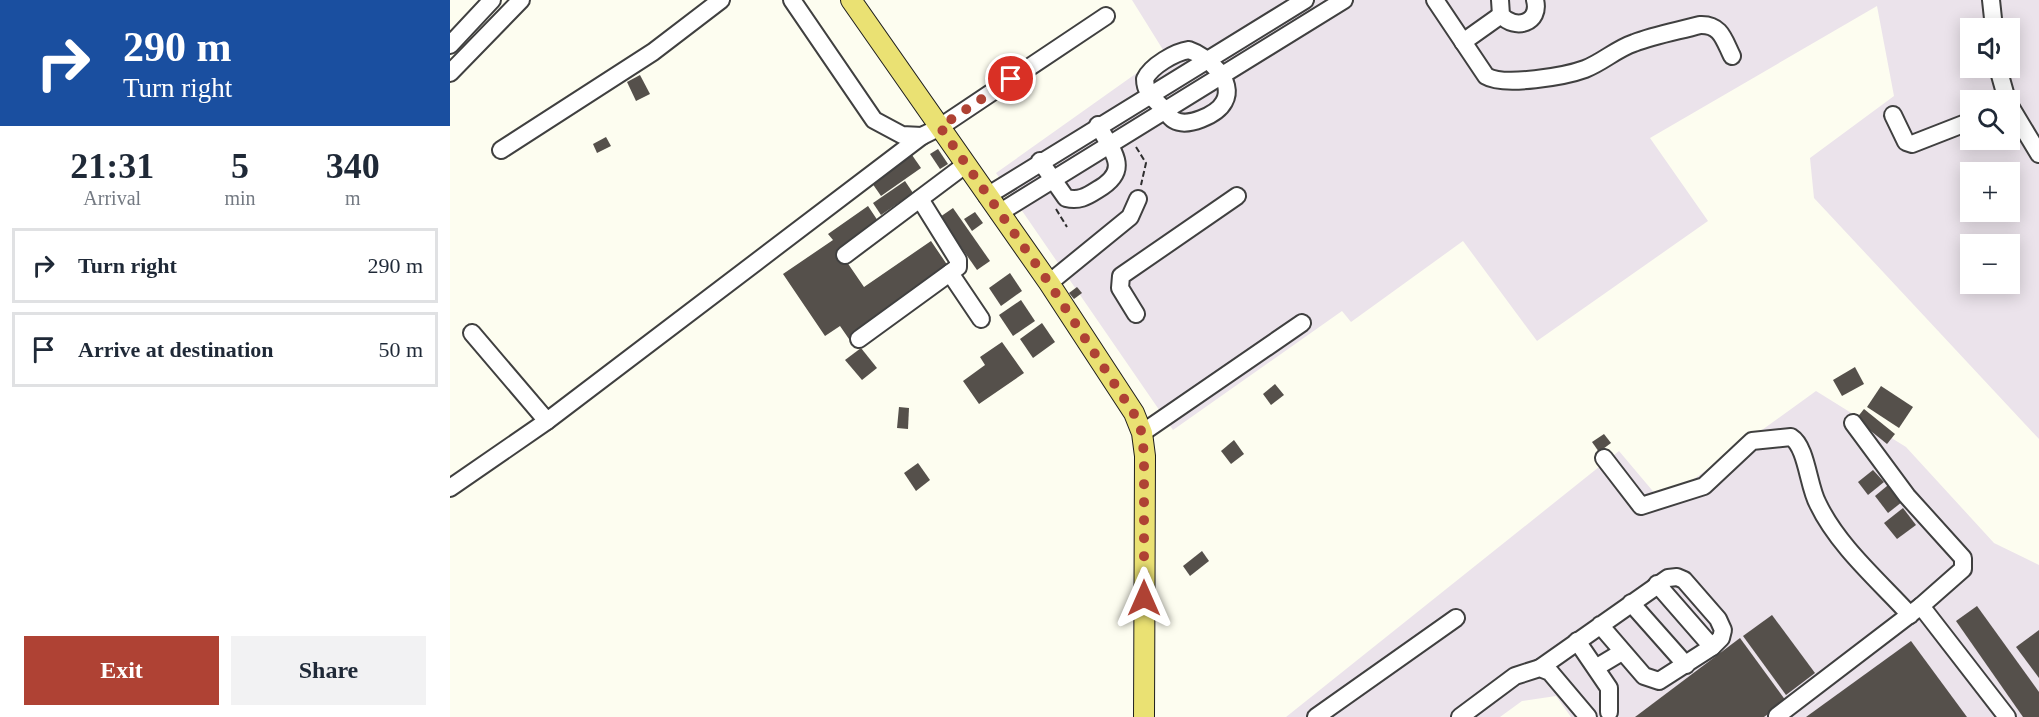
<!DOCTYPE html>
<meta charset="utf-8">
<style>
body{margin:0;font-family:"Times New Roman",serif;background:#f2f2f3;color:#1f2937;height:100vh;display:flex;flex-direction:column;font-size:22px;white-space:nowrap}
*{box-sizing:border-box;margin:0}
p{font-size:20px;color:#747a83}
.icon{flex:none;width:33px;height:33px;fill:none;stroke:currentColor;stroke-width:2;stroke-linecap:round;stroke-linejoin:round}
.map{position:relative;flex:1;overflow:hidden}
.sheet{display:flex;flex-direction:column;background:#fff;width:450px}
.sheet>*{flex:none}
.top-card{background:#1a4fa0;color:#fff;overflow:hidden}
.buttons{position:absolute;left:1510px;top:18px;display:grid;gap:12px}
.buttons a{display:grid;place-items:center;width:60px;height:60px;border-radius:0px;background:#fff;box-shadow:0 3px 15px #0003;font-size:30px}
.pin{position:absolute;display:grid;place-items:center;width:51px;height:51px;color:#fff;margin:-26px;border:3px solid #fff;border-radius:50%;box-shadow:0 2px 6px #0007}
.me{position:absolute;width:66px;margin:-33px;rotate:0deg;stroke-linejoin:round;filter:drop-shadow(0 0 4px #0008)}
.turn{display:flex;align-items:center;gap:21px;height:126px;padding:0 24px;font-size:27px}
.turn .icon{width:78px;height:78px;stroke-width:2.5}
.turn b{display:block;font-size:42px;line-height:51px}
.eta{display:flex;justify-content:space-evenly;align-items:center;height:102px;text-align:center}
.eta b{font-size:36px;font-weight:700;line-height:42px}
.action{display:flex;gap:12px;margin-top:auto;padding:12px 24px}
.action a{flex:1;height:69px;border-radius:0px;background:#af4234;color:#fff;font-size:24px;font-weight:700;line-height:69px;text-align:center}
.action a+a{background:#f2f2f3;color:#1f2937}
ul{padding:0;list-style:none}
li{display:flex;align-items:center;gap:18px;height:75px;margin:0 12px 9px;padding:0 12px;border:3px solid #e0e1e3;border-radius:0px}
li div{flex:1}
li b{display:block;font-size:22px}
li em{font-style:normal}
main{display:flex;flex:1;min-height:0}
.map>svg:first-child{display:block}
.industrial{fill:#ebe3eb;fill-rule:evenodd}
.building{fill:#55504b}
.lines{fill:none;stroke-linecap:round;stroke-linejoin:round}
.minor-casing{stroke:#404040;stroke-width:20}
.major-casing{stroke:#1e1e1e;stroke-width:22}
.path{stroke:#2f2f2f;stroke-width:2;stroke-dasharray:6 3;stroke-linecap:butt}
.minor{stroke:#fff;stroke-width:16}
.major{stroke:#eae173;stroke-width:20}
.route{stroke:#af4234;stroke-width:10;stroke-dasharray:0 18}
</style>
<main>
<section class="sheet">
<div class="top-card">
<div class="turn"><svg class="icon" aria-label="right" viewBox="0 0 24 24"><path d="M7 20v-9h11M14 6l5 5-5 5"/></svg><div><b>290 m</b>Turn right</div></div>
</div>
<div class="eta">
<div><b>21:31</b><p>Arrival</p></div>
<div><b>5</b><p>min</p></div>
<div><b>340</b><p>m</p></div>
</div>
<ul>
<li><svg class="icon" aria-label="right" viewBox="0 0 24 24"><path d="M7 20v-9h11M14 6l5 5-5 5"/></svg><div><b>Turn right</b></div><em>290 m</em></li>
<li><svg class="icon" aria-label="arrive" viewBox="0 0 24 24"><path d="M6 21V4h12l-3 4 3 4H6"/></svg><div><b>Arrive at destination</b></div><em>50 m</em></li>
</ul>
<div class="action"><a>Exit</a><a>Share</a></div>
</section>
<div class="map">
<svg width="1589" height="717" viewBox="0 0 1589 717">
<rect width="100%" height="100%" fill="#fdfdf0"/>
<g class="industrial">
<path d="M682 0H1589V439L1364 198 1360 158 1444 96 1427 6 1200 138 1258 221 1087 341 1013 241 901 322 892 311 723 430 546 173 715 53ZM1521 28H1560V68H1521ZM1521 100H1560V140H1521ZM1521 172H1560V212H1521ZM1521 244H1560V284H1521Z"/>
<polygon points="1366,391 1456,447 1544,543 1589,565 1589,717 1121,717 1106,696 1072,701 1050,717 836,717 1169,451 1212,502"/>
</g>
<g class="building">
<polygon points="190,75 200,94 186,101 177,82"/>
<polygon points="156,137 161,146 147,153 143,144"/>
<polygon points="488,149 498,164 490,169 480,154"/>
<polygon points="462,155 471,168 431,196 422,183"/>
<polygon points="455,181 463,193 431,215 423,203"/>
<polygon points="418,206 428,221 388,249 414,287 481,241 500,269 399,339 390,326 375,336 333,274 383,240 378,234"/>
<polygon points="503,208 540,261 527,270 490,217"/>
<polygon points="525,212 533,223 522,231 514,219"/>
<polygon points="560,273 572,291 551,306 539,288"/>
<polygon points="627,287 632,293 624,299 619,293"/>
<polygon points="571,300 585,321 563,336 549,315"/>
<polygon points="592,323 605,342 583,358 570,339"/>
<polygon points="552,342 574,373 529,404 513,381 535,365 530,357"/>
<polygon points="411,348 427,368 412,380 395,360"/>
<polygon points="1405,367 1414,384 1392,396 1383,380"/>
<polygon points="825,384 834,395 821,405 813,394"/>
<polygon points="1431,386 1463,407 1449,428 1417,407"/>
<polygon points="449,407 459,408 458,429 447,428"/>
<polygon points="1414,409 1445,434 1437,444 1406,419"/>
<polygon points="1154,434 1161,443 1149,452 1142,442"/>
<polygon points="784,440 794,454 781,464 771,451"/>
<polygon points="468,463 480,480 466,491 454,473"/>
<polygon points="1423,470 1434,482 1418,495 1408,482"/>
<polygon points="1443,481 1457,498 1438,513 1425,496"/>
<polygon points="1453,508 1466,525 1447,539 1434,523"/>
<polygon points="752,551 759,561 740,576 733,566"/>
<polygon points="1527,606 1589,692 1589,717 1573,717 1506,621"/>
<polygon points="1322,615 1365,673 1336,695 1293,636"/>
<polygon points="1589,630 1589,678 1566,647"/>
<polygon points="1290,638 1336,701 1314,717 1185,717"/>
<polygon points="1461,641 1517,717 1356,717"/>
</g>
<g class="lines">
<g class="minor-casing">
<g id="minor">
<polyline points="342,0 424,120 452,135 472,136 490,127 656,16"/>
<path d="M985 0 1036 76C1054 87 1116 76 1135 69 1153 62 1166 49 1184 43 1205 35 1228 31 1250 25 1271 24 1274 40 1282 56"/>
<path d="M1050 0 1051 15C1065 31 1091 23 1085 0"/>
<polyline points="1541,0 1544,28"/>
<polyline points="1013,42 1051,15"/>
<polyline points="0,45 42,0"/>
<path d="M739 50C757 56 786 81 774 102 767 115 737 128 724 120 719 117 715 110 711 106 703 98 695 92 695 79 701 66 725 52 739 50Z"/>
<polyline points="1548,68 1557,100"/>
<polyline points="0,73 71,0"/>
<polyline points="1560,106 1589,154"/>
<polyline points="1443,115 1456,142 1462,144 1521,121"/>
<polyline points="51,150 203,52 271,0"/>
<path d="M590 161 616 198C629 201 636 197 647 190 682 170 663 153 648 125"/>
<polyline points="537,196 855,0"/>
<polyline points="549,213 894,0"/>
<polyline points="395,255 515,165"/>
<polyline points="500,273 531,319"/>
<polyline points="599,283 680,217 688,199"/>
<polyline points="686,314 670,288 671,276 787,196"/>
<polyline points="22,333 97,421 472,136"/>
<polyline points="409,339 508,267 508,260 470,199"/>
<polyline points="1403,423 1457,496 1513,558 1513,569 1471,606"/>
<polyline points="692,433 852,323"/>
<path d="M1154 458 1191 506 1254 486 1302 441 1341 437C1357 447 1358 486 1368 504 1388 546 1429 581 1460 615"/>
<polyline points="0,488 97,421"/>
<polyline points="1207,584 1262,647"/>
<polyline points="1181,603 1236,665"/>
<polyline points="1127,641 1159,688 1159,712"/>
<polyline points="1147,667 1172,652"/>
<polyline points="1090,668 1218,578 1227,577 1234,580 1268,619 1273,630 1271,638 1262,647 1209,681 1194,676 1150,625"/>
<polyline points="1327,716 1471,606 1557,717"/>
<polyline points="866,717 1006,618"/>
<polyline points="1010,717 1065,676 1090,668 1100,672 1138,717"/>
</g>
</g>
<g class="major-casing">
<polyline id="major" points="401,0 599,283 684,413 692,433 695,456 694,717"/>
</g>
<g class="path">
<polyline points="686,147 696,163 691,185"/>
<polyline points="606,209 617,227"/>
</g>
<use href="#minor" class="minor"/>
<use href="#major" class="major"/>
</g>
<g class="lines">
<polyline class="route" points="561,79 490,127 599,283 684,414 692,433 694,456 694,598"/>
</g>
</svg>
<div class="buttons">
<a><svg class="icon" aria-label="sound" viewBox="0 0 24 24"><path d="M4 9h4l5-4v14l-5-4H4zM17 9q2 3 0 6"/></svg></a>
<a><svg class="icon" aria-label="search" viewBox="0 0 24 24"><circle cx="10" cy="10" r="6"/><path d="M15 15l6 6"/></svg></a>
<a>+</a>
<a>−</a>
</div>
<div class="pin" style="left:561px;top:79px;background:#d93025"><svg class="icon" aria-label="arrive" viewBox="0 0 24 24"><path d="M6 21V4h12l-3 4 3 4H6"/></svg></div>
<svg class="me" style="left:694px;top:598px" viewBox="-20 -20 40 40"><path d="M0-17L14 15 0 8-14 15z" fill="#af4234" stroke="#fff" stroke-width="4"/></svg>
</div>
</main>
